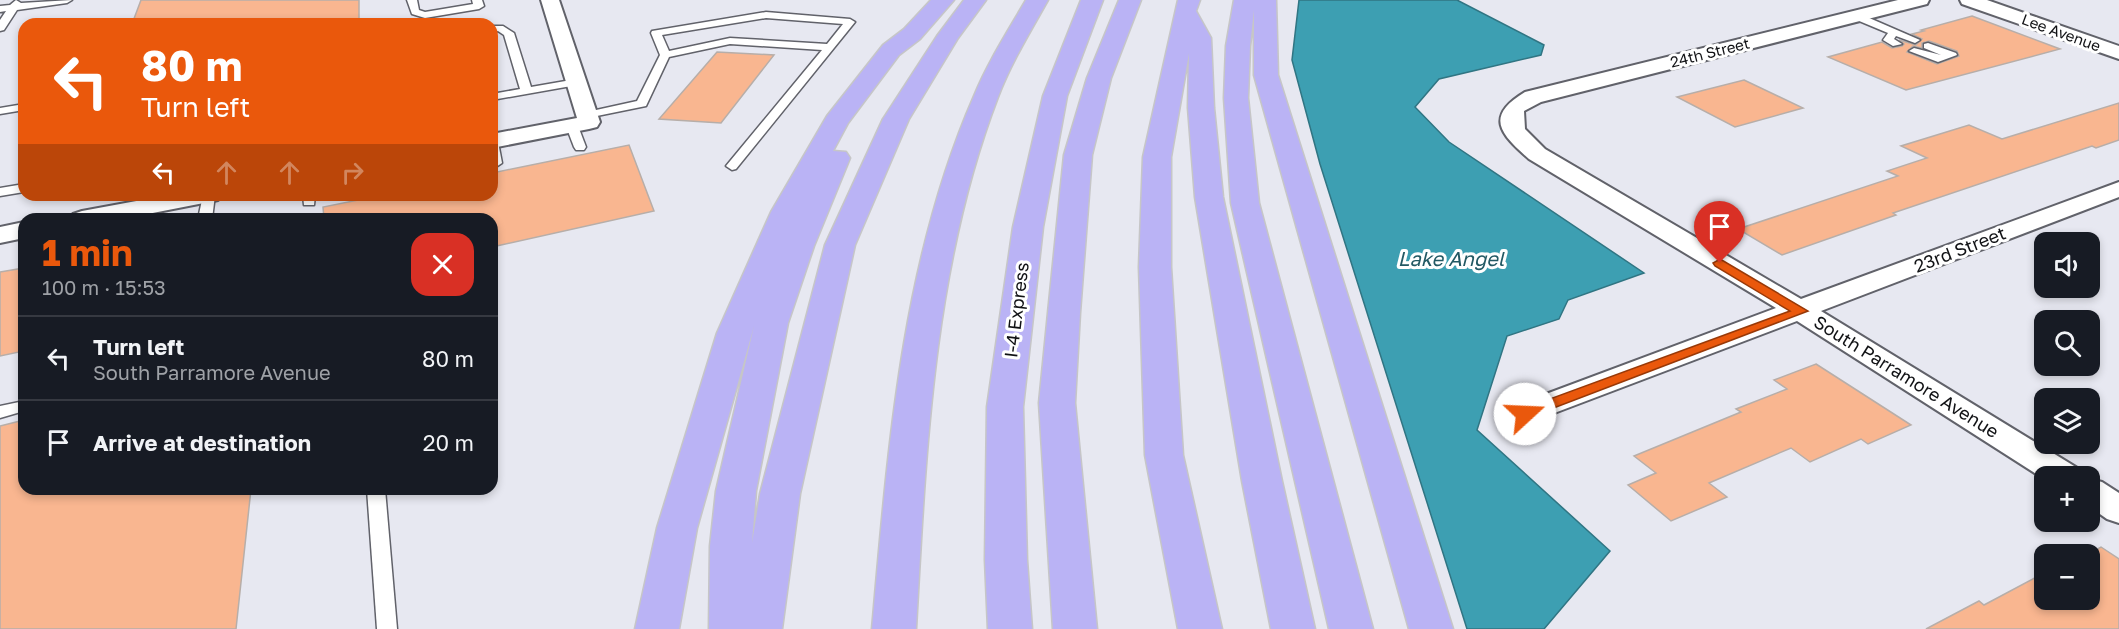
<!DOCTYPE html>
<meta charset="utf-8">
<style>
body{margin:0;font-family:"Golos Text",sans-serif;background:#20242c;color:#f1f3f6;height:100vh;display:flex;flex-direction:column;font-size:22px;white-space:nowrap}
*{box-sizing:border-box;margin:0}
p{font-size:20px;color:#9ea1a6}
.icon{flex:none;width:33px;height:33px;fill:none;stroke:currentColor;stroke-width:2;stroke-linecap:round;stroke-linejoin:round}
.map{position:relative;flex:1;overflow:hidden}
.panel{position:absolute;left:18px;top:213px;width:480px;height:282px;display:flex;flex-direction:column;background:#171b24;border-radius:18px;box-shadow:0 3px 9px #0003}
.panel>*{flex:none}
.guide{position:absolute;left:18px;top:18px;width:480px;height:183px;border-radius:18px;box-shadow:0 3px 9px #0003;background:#ea580c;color:#fff;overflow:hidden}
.tools{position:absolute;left:2034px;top:232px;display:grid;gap:12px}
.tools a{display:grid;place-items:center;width:66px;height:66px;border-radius:12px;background:#171b24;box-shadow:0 3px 9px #0003;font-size:30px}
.pin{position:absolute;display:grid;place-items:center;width:51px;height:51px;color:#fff;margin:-62px -26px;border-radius:50% 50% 50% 0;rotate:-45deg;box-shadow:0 0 6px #0007}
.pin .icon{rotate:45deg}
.me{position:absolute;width:66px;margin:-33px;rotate:70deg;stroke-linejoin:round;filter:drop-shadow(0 0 4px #0008)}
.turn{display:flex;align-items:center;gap:21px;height:126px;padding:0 24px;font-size:27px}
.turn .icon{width:78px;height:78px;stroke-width:2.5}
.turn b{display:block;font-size:42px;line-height:51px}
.lanes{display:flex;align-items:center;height:57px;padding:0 24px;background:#0003;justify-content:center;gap:30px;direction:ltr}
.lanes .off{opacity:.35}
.round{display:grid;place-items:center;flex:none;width:63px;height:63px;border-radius:18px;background:#20242c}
.head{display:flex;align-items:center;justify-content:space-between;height:102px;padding:0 24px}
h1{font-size:36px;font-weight:700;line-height:45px;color:#ea580c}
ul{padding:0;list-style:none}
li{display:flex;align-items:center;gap:18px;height:84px;padding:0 24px;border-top:2px solid #363941}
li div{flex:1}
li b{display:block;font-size:22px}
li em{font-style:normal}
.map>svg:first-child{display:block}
.water{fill:#3d9fb2;stroke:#307583;stroke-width:1.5}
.building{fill:#f9b690;stroke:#b7aea9;stroke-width:1.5;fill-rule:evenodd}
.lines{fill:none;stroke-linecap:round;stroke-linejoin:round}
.lane-casing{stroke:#61626a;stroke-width:3}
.street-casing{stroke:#61626a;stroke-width:4}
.highway-casing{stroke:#c6c6c7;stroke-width:3}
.lane{fill:#fff;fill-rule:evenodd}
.street{fill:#fff;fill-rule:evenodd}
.highway{fill:#bab3f5;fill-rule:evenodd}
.route{fill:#ea580c;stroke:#983908;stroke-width:1.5}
.labels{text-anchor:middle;stroke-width:6;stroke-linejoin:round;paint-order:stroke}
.far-street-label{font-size:15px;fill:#111215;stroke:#fff}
.street-label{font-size:18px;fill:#111215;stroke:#fff}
.water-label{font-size:20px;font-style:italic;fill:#235964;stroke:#fff}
</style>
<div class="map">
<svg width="2119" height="629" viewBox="0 0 2119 629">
<rect width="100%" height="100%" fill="#e7e8f1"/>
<polygon class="water" points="1299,0 1457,0 1544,45 1541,55 1439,79 1415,107 1449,142 1644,273 1568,300 1559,319 1507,336 1477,430 1610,551 1544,629 1467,629 1320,164 1292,60"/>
<g class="building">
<polygon points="141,0 359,0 359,24 132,24"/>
<path d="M1972 16 2060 49 1906 90 1828 57 1882 42 1892 48 1902 46 1904 44 1899 40 1916 45 1922 39 1912 34 1924 31 1921 30ZM1929 41 1957 51 1959 56 1937 64 1907 52 1913 46 1922 48V43Z"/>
<polygon points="717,52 774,55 721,123 659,119"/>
<polygon points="1744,80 1803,108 1735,127 1677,97"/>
<polygon points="2119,103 2119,140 2096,148 2092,146 1893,213 1896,215 1782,255 1738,229 1898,176 1887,171 1927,158 1901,146 1969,125 2002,139"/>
<polygon points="629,145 654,211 492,247 492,219 324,219 323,207 383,195 492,195 492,173"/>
<polygon points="24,268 24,351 0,356 0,272"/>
<polygon points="1816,364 1911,425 1868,444 1861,439 1810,462 1791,448 1709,483 1727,497 1671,521 1628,485 1656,473 1634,456 1741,412 1736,409 1787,389 1774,380"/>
<polygon points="24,420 24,489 251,489 236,629 0,629 0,426"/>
<polygon points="2101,547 2119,559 2119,629 1926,629 1979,601 1984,605 2044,573 2044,600 2090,600 2090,555 2086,555"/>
</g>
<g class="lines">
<g class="lane-casing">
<g id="lane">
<polygon points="16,0 21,3 72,0 67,3 17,10 4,30 0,31 0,20 6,11 0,12 0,6 10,5"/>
<polygon points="407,0 417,0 419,10 425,12 473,4 472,0 482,0 484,6 479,9 425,18 412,14"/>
<path d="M766 12 850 19 855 22 736 169 732 170 726 166 822 50 730 44 669 57 646 106 587 118 581 115 587 112 637 101 660 55 651 33 652 31ZM766 18 843 24 827 44 730 38 669 51 662 35Z"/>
<polygon points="1852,14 1860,14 1920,40 1915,43 1896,36 1894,39 1902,44 1893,46 1883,40 1888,33 1852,18"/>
<polygon points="492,26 503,26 514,33 531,87 577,79 583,82 577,85 492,100 492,94 520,89 504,35 498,31 492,32"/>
<polygon points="1928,43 1956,53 1957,55 1938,62 1909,51 1914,48 1941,55 1924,48 1924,44"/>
<polygon points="24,104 24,110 0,114 0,108"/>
<polygon points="572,122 578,126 586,147 584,150 576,150 574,147 566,126"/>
<polygon points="492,138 498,142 502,163 496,167 492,166"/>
<polygon points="24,184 24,192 0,196 0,188"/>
<polygon points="203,195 215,195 212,219 198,219"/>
<polygon points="303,195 315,195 314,205 304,205"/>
<polygon points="24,401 24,411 0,418 0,406"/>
<polygon points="367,489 385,489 397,629 377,629"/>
</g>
</g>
<g class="street-casing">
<g id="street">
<polygon points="541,0 559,0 600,122 597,127 589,129 492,148 492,134 577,118"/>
<path d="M1898 0H1929L1927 4 1541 102 1524 111 1525 129 1545 149 1801 299 2119 182V197L1821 311 2079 469 2084 477 2044 479 1797 321 1536 420 1525 424 1514 420 1509 413 1514 406 1776 308 1529 159C1499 133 1485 116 1525 92Z"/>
<polygon points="1960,0 1987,0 2119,46 2119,59 1962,4"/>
<polygon points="169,195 221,195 218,200 209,202 122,219 69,219 73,214 82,211"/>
<polygon points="24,222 24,238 0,243 0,227"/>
<polygon points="2090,479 2102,482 2119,493 2119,523 2107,519 2090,507"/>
</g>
</g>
<g class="highway-casing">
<g id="highway">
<polygon points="931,0 954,0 920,39 899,55 848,123 833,151 846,152 850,158 814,246 788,323 756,491 752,543 760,494 825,245 883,119 937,36 964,0 986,0 958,38 909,119 855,245 800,494 782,629 709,629 710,546 716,491 754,326 697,528 679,629 635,629 657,528 717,333 771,212 827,116 883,45 904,29"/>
<path d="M1026 0H1048C1030 32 1011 63 998 97 933 266 926 451 916 629H872C888 450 901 263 974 96 988 62 1008 31 1026 0Z"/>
<polygon points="1081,0 1103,0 1067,96 1043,227 1023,407 1027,560 1032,629 988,629 985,560 987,407 1013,227 1043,96"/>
<polygon points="1119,0 1141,0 1111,78 1092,155 1080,313 1075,403 1097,629 1053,629 1039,403 1048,313 1064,155 1087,78"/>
<polygon points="1178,0 1200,0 1196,11 1211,38 1214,108 1223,197 1282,481 1315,629 1271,629 1242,481 1195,197 1188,108 1189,53 1171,157 1171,267 1183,455 1222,629 1178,629 1145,455 1139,267 1143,157"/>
<polygon points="1234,0 1276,0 1278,75 1453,629 1409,629 1254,75 1254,10 1250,46 1248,98 1259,203 1373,629 1329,629 1231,203 1224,98 1226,46"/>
</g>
</g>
<use href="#lane" class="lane"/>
<use href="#street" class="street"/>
<use href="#highway" class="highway"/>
</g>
<polygon class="route" points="1720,259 1808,311 1530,417 1520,417 1517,414 1520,410 1790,311 1715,266 1713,263"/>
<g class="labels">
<g class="far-street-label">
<text transform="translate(2061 33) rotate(20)" y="5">Lee Avenue</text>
<text transform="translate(1710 53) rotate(-14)" y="5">24th Street</text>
</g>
<g class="street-label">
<text transform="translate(1960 250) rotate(-21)" y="6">23rd Street</text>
<text transform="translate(1017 310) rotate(-83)" y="6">I-4 Express</text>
<text transform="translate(1906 377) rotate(32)" y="6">South Parramore Avenue</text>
</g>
<g class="water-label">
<text x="1451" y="266">Lake Angel</text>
</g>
</g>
</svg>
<div class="tools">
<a><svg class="icon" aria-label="sound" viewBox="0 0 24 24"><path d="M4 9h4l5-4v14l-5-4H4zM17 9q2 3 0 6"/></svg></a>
<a><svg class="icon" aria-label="search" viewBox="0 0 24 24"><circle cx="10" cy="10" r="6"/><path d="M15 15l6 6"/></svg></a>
<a><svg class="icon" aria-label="layers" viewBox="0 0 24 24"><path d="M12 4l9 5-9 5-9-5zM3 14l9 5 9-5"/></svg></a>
<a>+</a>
<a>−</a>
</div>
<div class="pin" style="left:1720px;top:263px;background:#d93025"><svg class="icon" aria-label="arrive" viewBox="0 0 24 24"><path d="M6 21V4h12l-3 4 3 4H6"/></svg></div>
<svg class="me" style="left:1525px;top:414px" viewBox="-20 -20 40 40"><circle r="19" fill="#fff"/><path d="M0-13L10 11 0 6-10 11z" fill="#ea580c"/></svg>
<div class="guide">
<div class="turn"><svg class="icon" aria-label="left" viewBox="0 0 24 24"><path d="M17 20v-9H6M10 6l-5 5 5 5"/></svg><div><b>80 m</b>Turn left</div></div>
<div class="lanes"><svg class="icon" aria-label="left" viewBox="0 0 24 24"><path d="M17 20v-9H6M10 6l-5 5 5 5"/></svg><svg class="icon off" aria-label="ahead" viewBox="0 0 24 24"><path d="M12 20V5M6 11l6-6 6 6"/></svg><svg class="icon off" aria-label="ahead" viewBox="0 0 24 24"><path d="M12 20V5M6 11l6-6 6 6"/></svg><svg class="icon off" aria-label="right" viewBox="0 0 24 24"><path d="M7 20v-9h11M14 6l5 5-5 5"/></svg></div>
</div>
<section class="panel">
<div class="head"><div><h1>1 min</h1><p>100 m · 15:53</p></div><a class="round" style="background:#d93025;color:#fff"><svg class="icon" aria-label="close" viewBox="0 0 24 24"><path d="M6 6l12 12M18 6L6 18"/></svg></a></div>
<ul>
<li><svg class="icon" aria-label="left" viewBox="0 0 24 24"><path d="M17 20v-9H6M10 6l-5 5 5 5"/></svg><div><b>Turn left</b><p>South Parramore Avenue</p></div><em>80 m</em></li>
<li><svg class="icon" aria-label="arrive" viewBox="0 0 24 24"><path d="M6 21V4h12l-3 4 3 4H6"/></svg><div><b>Arrive at destination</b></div><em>20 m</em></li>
</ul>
</section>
</div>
